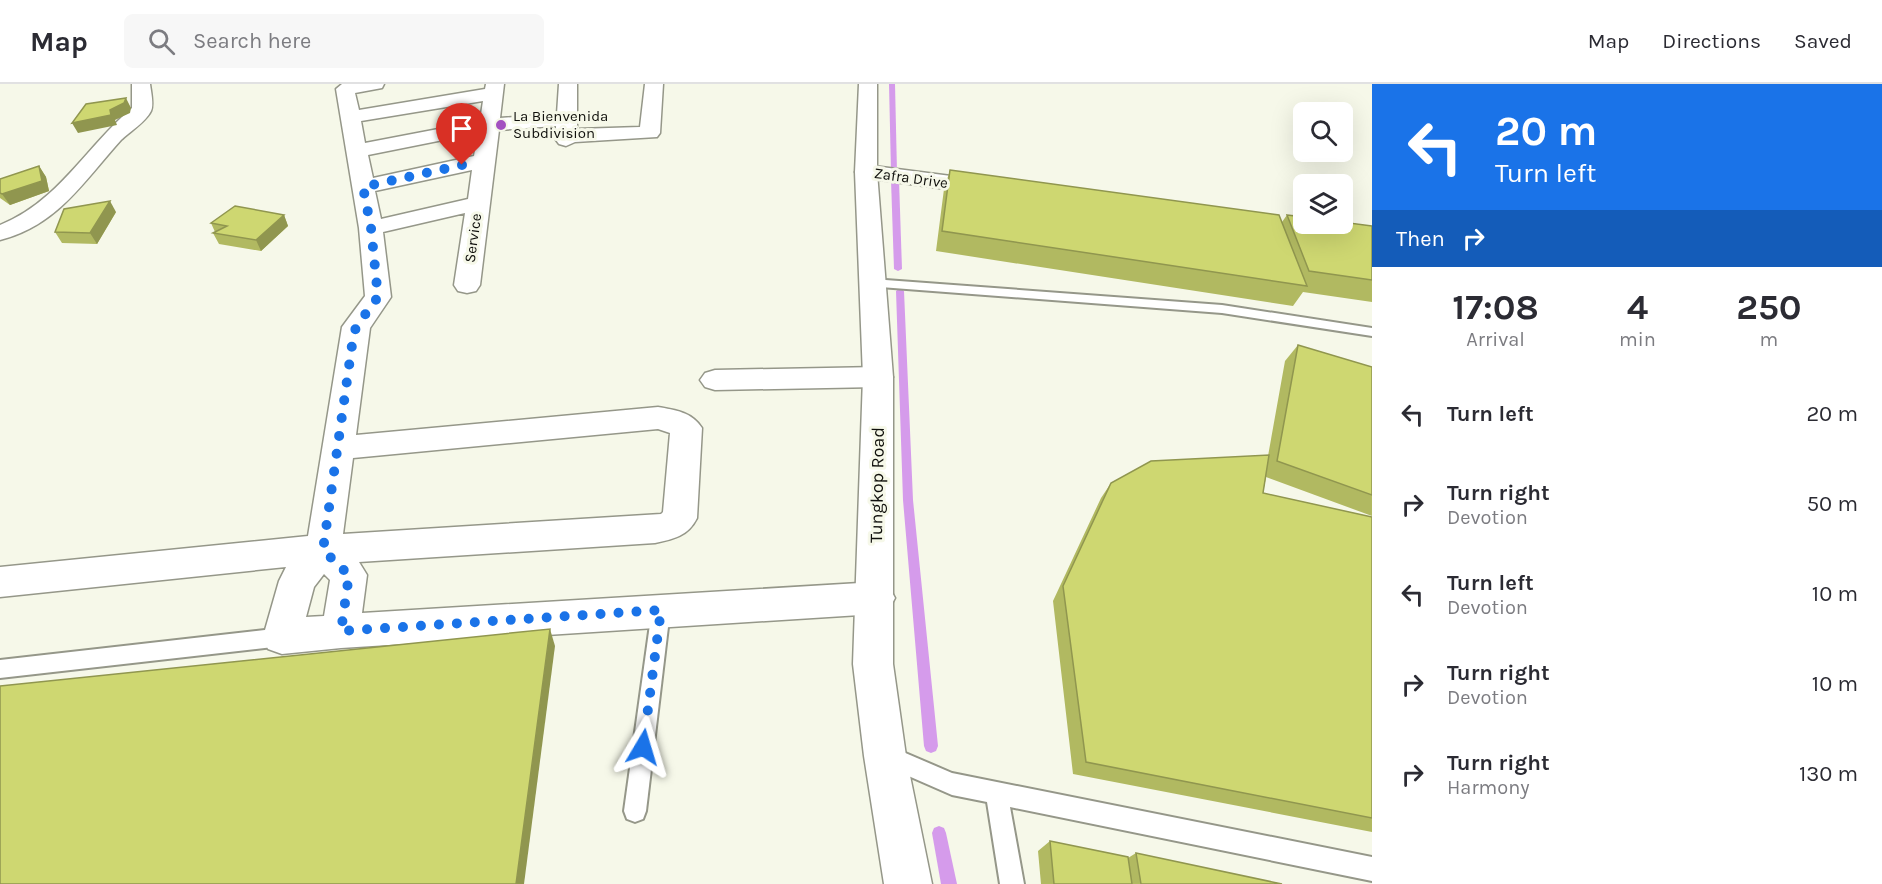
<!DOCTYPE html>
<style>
body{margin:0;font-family:Karla,sans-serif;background:#f7f7f7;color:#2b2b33;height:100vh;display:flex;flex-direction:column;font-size:22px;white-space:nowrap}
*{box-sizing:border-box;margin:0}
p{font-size:20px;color:#7c7c81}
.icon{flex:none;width:33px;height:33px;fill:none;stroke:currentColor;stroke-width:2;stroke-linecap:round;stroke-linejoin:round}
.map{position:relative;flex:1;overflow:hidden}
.details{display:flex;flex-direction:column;background:#fff;width:510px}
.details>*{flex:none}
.top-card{background:#1a73e8;color:#fff;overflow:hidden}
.fabs{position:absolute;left:1293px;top:18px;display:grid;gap:12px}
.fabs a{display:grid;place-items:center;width:60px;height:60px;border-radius:9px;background:#fff;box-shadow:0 6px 24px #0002;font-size:30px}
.pin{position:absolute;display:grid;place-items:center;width:51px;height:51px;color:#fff;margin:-62px -26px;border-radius:50% 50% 50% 0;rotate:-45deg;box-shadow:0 0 6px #0007}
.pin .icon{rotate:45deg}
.me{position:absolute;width:66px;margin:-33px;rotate:7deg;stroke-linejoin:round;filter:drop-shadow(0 0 4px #0008)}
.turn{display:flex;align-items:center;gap:21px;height:126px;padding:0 24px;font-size:27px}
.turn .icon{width:78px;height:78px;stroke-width:2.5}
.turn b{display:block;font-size:42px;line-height:51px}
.then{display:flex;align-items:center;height:57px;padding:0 24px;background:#0003;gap:12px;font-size:22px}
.eta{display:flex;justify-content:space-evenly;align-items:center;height:102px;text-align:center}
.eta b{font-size:36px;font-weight:700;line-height:42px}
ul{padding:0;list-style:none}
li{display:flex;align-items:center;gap:18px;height:90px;padding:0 24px}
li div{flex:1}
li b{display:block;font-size:22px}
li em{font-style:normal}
header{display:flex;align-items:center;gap:36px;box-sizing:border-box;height:84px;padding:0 30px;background:#fff;border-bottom:2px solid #e1e1e2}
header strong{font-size:28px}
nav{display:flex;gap:33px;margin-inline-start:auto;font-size:21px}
.search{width:420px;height:54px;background:#f7f7f7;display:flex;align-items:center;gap:15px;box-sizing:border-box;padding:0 21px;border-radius:9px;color:#7c7c81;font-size:22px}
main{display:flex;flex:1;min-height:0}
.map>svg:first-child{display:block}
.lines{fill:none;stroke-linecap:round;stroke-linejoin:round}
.stream{fill:#d59beb;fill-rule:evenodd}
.service-casing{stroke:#959789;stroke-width:4}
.minor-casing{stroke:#959789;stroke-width:3}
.tertiary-casing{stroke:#959789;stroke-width:3}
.service{fill:#fff;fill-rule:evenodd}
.minor{fill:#fff;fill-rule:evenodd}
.tertiary{fill:#fff;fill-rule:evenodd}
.wall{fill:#b1b961}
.shaded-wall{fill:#90964f}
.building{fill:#ced771;stroke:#90964f;stroke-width:1.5}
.route{stroke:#1a73e8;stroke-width:10;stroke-dasharray:0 18}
.poi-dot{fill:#a351c1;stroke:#f6f8e9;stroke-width:2}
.labels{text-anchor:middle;stroke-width:6;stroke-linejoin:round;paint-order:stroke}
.far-poi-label{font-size:15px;fill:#10100c;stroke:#f6f8e9;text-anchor:start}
.far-street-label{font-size:15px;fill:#10100c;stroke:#f6f8e9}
.street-label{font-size:18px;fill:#10100c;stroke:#f6f8e9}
</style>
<header>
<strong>Map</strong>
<div class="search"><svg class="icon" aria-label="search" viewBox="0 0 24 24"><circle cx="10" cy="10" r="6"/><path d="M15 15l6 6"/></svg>Search here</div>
<nav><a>Map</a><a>Directions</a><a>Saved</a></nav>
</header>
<main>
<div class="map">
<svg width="1372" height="800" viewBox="0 0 1372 800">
<rect width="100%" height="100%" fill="#f6f8e9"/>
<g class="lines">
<g class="stream">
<polygon points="889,0 895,0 897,88 894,90 891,88"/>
<polygon points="895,94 899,96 902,185 898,187 894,185 891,96"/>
<polygon points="900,204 904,207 913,416 938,662 936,667 931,669 926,667 924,662 903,416 896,207"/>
<polygon points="939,742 944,744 946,749 957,800 941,800 932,749 934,744"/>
</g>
<g class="service-casing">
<g id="service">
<polygon points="872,195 1222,221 1372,244 1372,252 1222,229 867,202 867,196"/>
<polygon points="661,518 668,520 670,526 646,727 643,735 635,738 627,735 624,727 652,526 654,520"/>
<polygon points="282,544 289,547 292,553 289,559 282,562 0,594 0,576"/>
<polygon points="889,662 952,689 1372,773 1372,797 1010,723 1024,800 1000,800 987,718 952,711 881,680 878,673 881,666"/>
</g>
</g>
<g class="minor-casing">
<g id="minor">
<path d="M132 0H150C151 8 154 21 151 27 146 38 129 48 121 56 84 97 57 142 0 156V141C58 118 86 63 132 24Z"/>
<path d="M342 0H384L382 4 355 9 359 26 485 5 486 0H504L500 34 557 30 559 0H577V45L640 43 645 0H663L660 49 657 53 575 58 566 62 559 60 556 56V42L499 46 480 201 476 207 467 209 458 207 454 201 465 129 383 148 391 213 370 244 356 351 658 323C675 326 692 328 702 344L697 434C688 452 674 455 655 459L359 478 367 491 362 529 876 498 889 503 895 514 889 525 876 530 341 564 282 570 268 565 263 553 279 497 286 483 0 513V483L308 452 342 243 365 212 359 144 336 5ZM483 17 480 37 365 59 361 37ZM478 49 474 72 373 94 368 71ZM472 86 468 115 381 135 375 107ZM658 345 670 349 663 428 661 430 343 450 353 374ZM324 490 330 496 324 532 306 533 314 503Z"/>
<polygon points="866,81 990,97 998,99 1001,104 998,109 990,111 858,93 855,88 858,83"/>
<polygon points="878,283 888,286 893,293 888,300 878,303 715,306 705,303 700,296 705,289 715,286"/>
</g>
</g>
<g class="tertiary-casing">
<polygon id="tertiary" points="859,0 877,0 877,88 893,293 893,580 906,672 932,800 884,800 864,672 853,580 863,293 855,88"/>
</g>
<use href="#service" class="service"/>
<use href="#minor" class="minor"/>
<use href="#tertiary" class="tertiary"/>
</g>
<g class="wall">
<polygon points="39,82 46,93 49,107 10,121 0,114 0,95"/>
<polygon points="950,86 1282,138 1287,131 1372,142 1372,218 1303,208 1293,222 936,167 944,105"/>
<polygon points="116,128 97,160 62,159 55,148"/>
<polygon points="284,131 288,142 261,167 219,160 213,149 215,148 211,139"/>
<polygon points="1298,261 1372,283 1372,432 1266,393 1263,409 1372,433 1372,748 1073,690 1053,517 1101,414 1111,399 1268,372 1285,277"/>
<polygon points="1050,757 1128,774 1136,769 1282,800 1041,800 1038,767"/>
</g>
<g class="shaded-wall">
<polygon points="126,14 131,24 130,29 115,36 117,41 78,49 72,39 110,26"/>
<polygon points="39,82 46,93 49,107 10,121 2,110"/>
<polygon points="110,117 116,128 97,160 90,149"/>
<polygon points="284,131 288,142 261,167 256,156"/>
<polygon points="550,545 555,562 524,800 516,800"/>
</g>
<g class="building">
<polygon points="126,14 124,19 110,26 111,31 72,39 86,20"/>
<polygon points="39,82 42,97 2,110 0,109 0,95"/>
<polygon points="950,86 1279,131 1307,202 942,147"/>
<polygon points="110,117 90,149 55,148 64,125"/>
<polygon points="235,122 284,131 256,156 213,149 227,142 211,139"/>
<polygon points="1287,131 1304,133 1304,140 1342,140 1342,138 1372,142 1372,196 1309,187"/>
<polygon points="1298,261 1372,283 1372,411 1277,377"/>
<polygon points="1269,371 1263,409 1372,433 1372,734 1086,678 1063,502 1111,399 1151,377"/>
<polygon points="550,545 516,800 0,800 0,602"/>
<polygon points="1050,757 1128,773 1132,800 1054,800"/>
<polygon points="1136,769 1282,800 1141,800"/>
</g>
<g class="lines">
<polyline class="route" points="462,81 363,103 371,144 378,213 356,243 353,254 323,466 349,491 341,547 661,526 643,663"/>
</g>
<circle class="poi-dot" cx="501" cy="41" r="6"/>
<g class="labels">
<g class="far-poi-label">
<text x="513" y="37">La Bienvenida<tspan x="513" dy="17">Subdivision</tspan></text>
</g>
<g class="far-street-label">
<text transform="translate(911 94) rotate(8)" y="5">Zafra Drive</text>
<text transform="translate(473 154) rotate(-82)" y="5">Service</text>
</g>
<g class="street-label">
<text transform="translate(877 401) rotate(-89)" y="6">Tungkop Road</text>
</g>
</g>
</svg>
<div class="fabs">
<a><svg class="icon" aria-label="search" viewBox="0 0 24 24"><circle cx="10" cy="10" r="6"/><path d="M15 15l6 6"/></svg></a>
<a><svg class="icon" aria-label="layers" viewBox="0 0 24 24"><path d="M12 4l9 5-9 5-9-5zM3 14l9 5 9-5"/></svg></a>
</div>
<div class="pin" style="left:462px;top:81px;background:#d93025"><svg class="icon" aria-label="arrive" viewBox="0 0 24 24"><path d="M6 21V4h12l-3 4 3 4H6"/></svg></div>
<svg class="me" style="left:643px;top:663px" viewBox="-20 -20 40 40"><path d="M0-17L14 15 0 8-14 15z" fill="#1a73e8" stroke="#fff" stroke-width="4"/></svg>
</div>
<section class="details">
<div class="top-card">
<div class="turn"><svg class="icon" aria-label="left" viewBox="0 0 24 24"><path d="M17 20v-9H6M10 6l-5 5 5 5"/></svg><div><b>20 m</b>Turn left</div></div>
<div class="then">Then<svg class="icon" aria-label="right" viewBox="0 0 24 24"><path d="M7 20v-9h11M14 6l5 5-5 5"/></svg></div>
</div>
<div class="eta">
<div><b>17:08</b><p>Arrival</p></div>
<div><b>4</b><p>min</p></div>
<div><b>250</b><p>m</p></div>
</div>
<ul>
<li><svg class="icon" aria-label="left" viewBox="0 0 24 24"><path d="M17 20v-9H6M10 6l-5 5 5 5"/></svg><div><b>Turn left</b></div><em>20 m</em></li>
<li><svg class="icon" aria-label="right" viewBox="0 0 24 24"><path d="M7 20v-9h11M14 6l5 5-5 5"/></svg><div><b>Turn right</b><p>Devotion</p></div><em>50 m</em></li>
<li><svg class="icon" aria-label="left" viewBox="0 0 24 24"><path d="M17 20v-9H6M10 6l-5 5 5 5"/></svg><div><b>Turn left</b><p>Devotion</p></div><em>10 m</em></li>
<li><svg class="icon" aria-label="right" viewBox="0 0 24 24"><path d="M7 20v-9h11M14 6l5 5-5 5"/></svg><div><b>Turn right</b><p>Devotion</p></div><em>10 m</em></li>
<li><svg class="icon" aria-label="right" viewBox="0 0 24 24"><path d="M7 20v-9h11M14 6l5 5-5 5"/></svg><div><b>Turn right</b><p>Harmony</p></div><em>130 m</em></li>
</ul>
</section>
</main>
